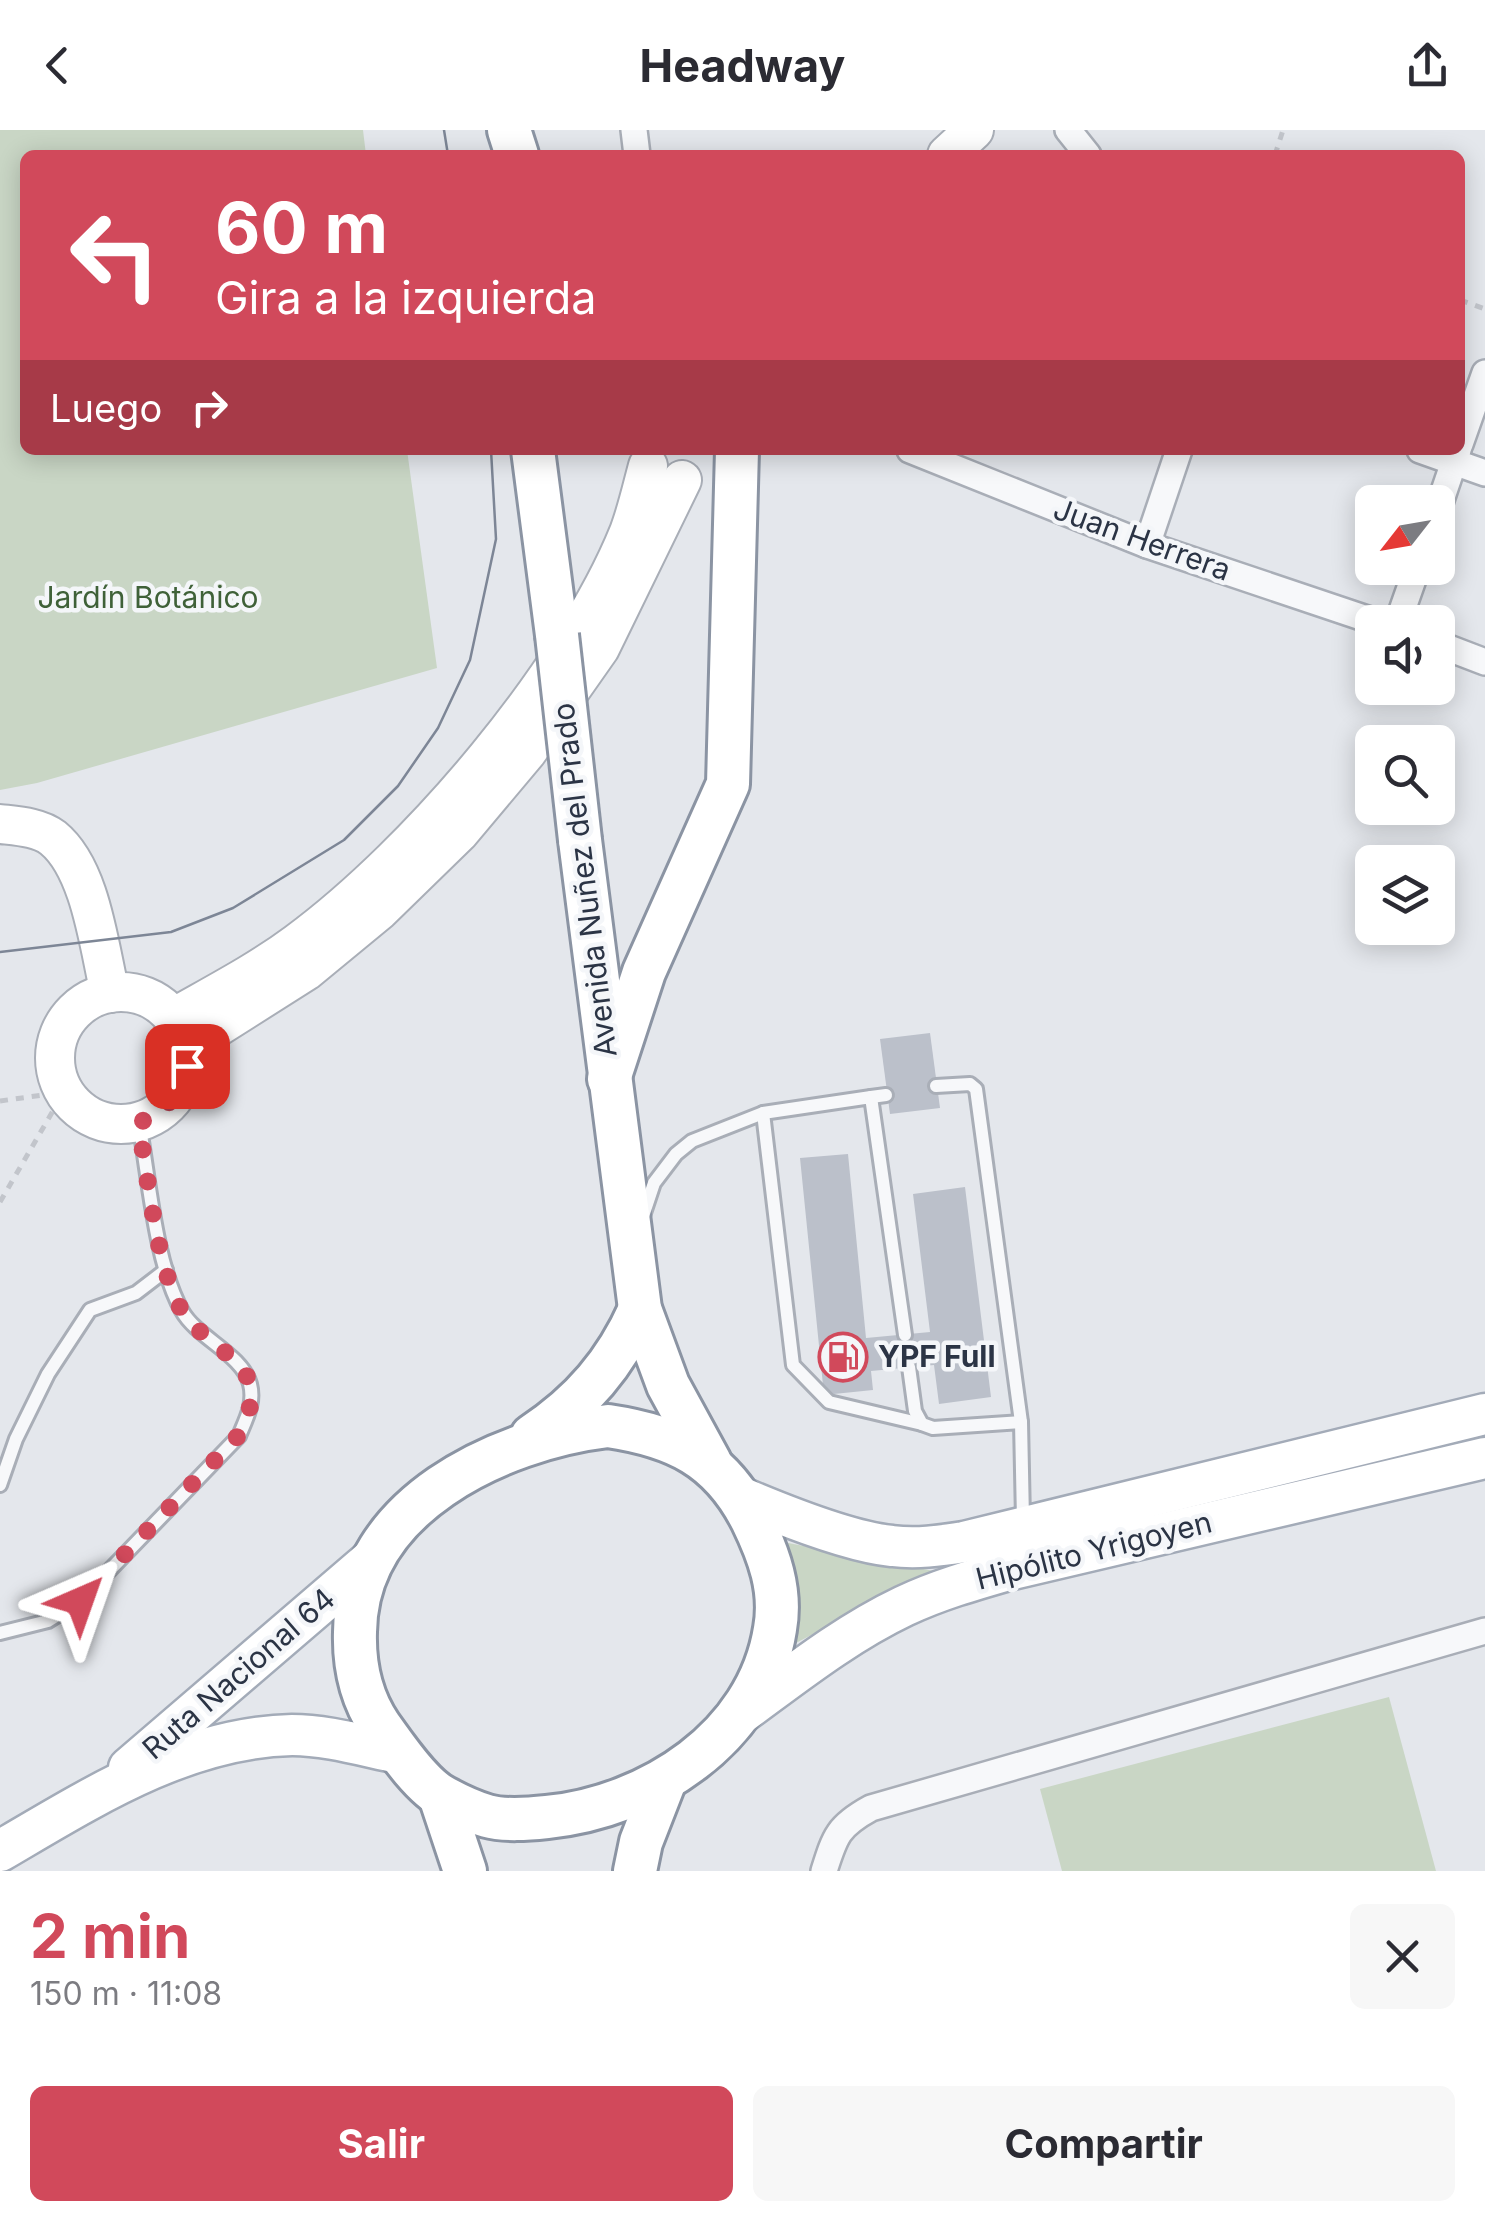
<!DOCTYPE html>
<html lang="es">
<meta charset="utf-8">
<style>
body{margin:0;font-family:Inter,sans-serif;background:#f7f7f7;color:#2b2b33;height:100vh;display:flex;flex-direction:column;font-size:38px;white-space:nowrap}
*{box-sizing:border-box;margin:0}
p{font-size:32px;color:#7c7c81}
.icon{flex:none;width:55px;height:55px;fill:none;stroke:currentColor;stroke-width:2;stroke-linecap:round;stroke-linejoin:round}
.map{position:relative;height:1741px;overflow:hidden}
.details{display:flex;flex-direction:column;background:#fff;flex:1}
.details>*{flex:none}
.hud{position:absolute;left:20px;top:20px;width:1445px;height:305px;border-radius:15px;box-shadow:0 5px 25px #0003;background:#d1495b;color:#fff;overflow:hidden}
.needle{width:65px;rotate:239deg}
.controls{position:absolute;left:1355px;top:355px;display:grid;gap:20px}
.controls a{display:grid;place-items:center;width:100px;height:100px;border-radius:15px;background:#fff;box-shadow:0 5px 25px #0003;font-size:50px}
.pin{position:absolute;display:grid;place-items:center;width:85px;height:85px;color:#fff;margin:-42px;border-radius:20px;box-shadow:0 5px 15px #0006}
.me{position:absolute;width:110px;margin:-55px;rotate:43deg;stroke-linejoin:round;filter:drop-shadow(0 0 8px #0008)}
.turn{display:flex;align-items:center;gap:35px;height:210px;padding:0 30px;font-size:45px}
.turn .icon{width:130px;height:130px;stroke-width:2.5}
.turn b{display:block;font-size:70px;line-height:85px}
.then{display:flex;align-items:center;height:95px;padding:0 30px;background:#0003;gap:20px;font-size:38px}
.round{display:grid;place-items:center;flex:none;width:105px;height:105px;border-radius:15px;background:#f7f7f7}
.overview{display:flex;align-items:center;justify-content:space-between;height:170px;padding:0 30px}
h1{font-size:60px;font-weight:700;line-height:75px;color:#d1495b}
.action{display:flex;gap:20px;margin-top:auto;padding:20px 30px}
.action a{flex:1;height:115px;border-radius:15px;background:#d1495b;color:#fff;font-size:40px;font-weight:700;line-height:115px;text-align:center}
.action a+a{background:#f7f7f7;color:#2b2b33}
header{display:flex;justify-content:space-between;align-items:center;height:130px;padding:0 30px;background:#fff;font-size:45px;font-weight:700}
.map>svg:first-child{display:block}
.green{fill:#c9d6c5}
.building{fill:#bbc0ca}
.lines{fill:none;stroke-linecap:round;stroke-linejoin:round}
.service-casing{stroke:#a9aeb7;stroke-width:18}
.minor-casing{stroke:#a9aeb7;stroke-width:30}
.secondary-casing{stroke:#a9aeb7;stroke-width:42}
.primary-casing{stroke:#a3abb8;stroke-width:45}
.trunk-casing{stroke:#8b94a3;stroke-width:48}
.path{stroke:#c2c5cb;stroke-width:5;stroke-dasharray:8 8;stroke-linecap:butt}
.service{stroke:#f7f8fa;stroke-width:12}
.minor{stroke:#f7f8fa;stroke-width:25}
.secondary{stroke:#fff;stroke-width:38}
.primary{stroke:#fff;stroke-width:40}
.trunk{stroke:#fff;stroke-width:42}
.tram{stroke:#7d8696;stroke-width:2.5}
.trunk-bridge-casing{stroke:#8b94a3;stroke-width:48;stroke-linecap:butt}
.trunk-bridge{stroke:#fff;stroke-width:42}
.route{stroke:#d1495b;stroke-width:18;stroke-dasharray:0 32.4}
.labels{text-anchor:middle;stroke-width:9;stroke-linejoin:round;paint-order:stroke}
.street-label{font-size:30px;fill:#2b3445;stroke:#f4f6f9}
.park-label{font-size:30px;fill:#3f6138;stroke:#f4f6f9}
.poi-label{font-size:30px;font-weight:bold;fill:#2b3445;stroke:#f4f6f9;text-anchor:start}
</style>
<header><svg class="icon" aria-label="back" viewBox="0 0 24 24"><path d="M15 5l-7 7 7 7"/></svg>Headway<svg class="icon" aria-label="share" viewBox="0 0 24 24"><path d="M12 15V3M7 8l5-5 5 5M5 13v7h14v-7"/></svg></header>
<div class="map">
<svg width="1485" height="1741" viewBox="0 0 1485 1741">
<rect width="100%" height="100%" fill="#e4e7ec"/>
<g class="green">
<polygon points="0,0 363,0 366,25 25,25 25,320 407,320 437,538 37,653 0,660"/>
<polygon points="783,1412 934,1441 794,1514 794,1462"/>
<polygon points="1389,1567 1436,1741 1062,1741 1040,1659"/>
</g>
<g class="building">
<polygon points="930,903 940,978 890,984 880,909"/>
<polygon points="848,1024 866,1208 930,1202 913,1064 965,1057 991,1267 939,1274 934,1235 871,1241 873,1260 824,1265 800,1028"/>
</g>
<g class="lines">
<g class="service-casing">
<g id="service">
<polyline points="936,956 970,954 976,959 1021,1292"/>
<polyline points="871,967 886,965"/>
<polyline points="763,983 793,1235 829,1272 922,1294"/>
<polyline points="643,1086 654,1053 676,1024 692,1011 763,983 871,967 905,1205"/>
<polyline points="909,1237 915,1281 922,1294 933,1298 1021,1292 1023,1390"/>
<polyline points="0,1355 16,1309 48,1244 90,1180 136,1163 166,1140"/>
<path d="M0 1503 48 1491 80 1471 239 1306C246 1289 255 1273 250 1254 242 1224 197 1208 182 1181 155 1133 149 1048 139 993"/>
</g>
</g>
<g class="minor-casing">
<g id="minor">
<polyline points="634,0 637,25"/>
<polyline points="1068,0 1088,25"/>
<polyline points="1460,314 1485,243"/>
<polyline points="910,320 1147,415 1376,492"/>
<polyline points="1420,320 1485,343"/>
<polyline points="1438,379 1458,320"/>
<polyline points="1147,415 1179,320"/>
<polyline points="1398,492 1417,438"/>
<polyline points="1438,514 1485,532"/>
<path d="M824 1741C835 1706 838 1696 871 1678L1485 1501"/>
</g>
</g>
<g class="secondary-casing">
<g id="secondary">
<polyline points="947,25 974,0"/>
<path d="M0 694C17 696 39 697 53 708 91 739 99 817 110 863"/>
<circle cx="121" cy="928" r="66"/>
<path d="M173 888C215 864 258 842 297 813 419 723 572 543 629 402 637 381 642 358 648 336"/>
<polyline points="186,917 306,841 380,780 459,703 527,622 600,518 682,350"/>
</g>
</g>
<g class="primary-casing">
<g id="primary">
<path d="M740 1367C780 1384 849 1412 892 1416 916 1419 939 1416 964 1412L1485 1284"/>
<path d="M735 1588C790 1548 843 1505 904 1476 938 1460 973 1450 1008 1440L1485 1328"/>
<polyline points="129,1638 370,1431"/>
<path d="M0 1721C89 1669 185 1607 292 1605 327 1605 364 1616 399 1623"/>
</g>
</g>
<g class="trunk-casing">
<g id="trunk">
<polyline points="509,0 517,25"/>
<polyline points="533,320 557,505"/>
<polyline points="580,710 640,1179 668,1255 710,1332"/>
<polyline points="609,949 644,842 728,654 737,320"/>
<path d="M608 1296C675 1306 720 1327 752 1390 769 1425 782 1460 775 1499 758 1608 649 1677 547 1687 528 1689 505 1691 487 1686 473 1682 458 1675 445 1668 422 1657 395 1617 380 1596 361 1568 354 1535 355 1502 356 1376 499 1309 608 1296Z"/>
<path d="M532 1306C582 1273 616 1233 640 1179"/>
<polyline points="440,1666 465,1741"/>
<polyline points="635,1741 641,1712 664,1653"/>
</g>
</g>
<g class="path">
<polyline points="1275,25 1283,0"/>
<polyline points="1460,170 1485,179"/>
<polyline points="0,971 64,962"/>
<polyline points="0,1072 64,962"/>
</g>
<use href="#service" class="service"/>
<use href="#minor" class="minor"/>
<use href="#secondary" class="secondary"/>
<use href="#primary" class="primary"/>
<use href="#trunk" class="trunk"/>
<g class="tram">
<polyline points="444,0 448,25"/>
<polyline points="0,822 171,802 233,778 344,710 398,656 438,598 470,530 496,409 491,320"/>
</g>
<g class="trunk-bridge-casing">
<polyline id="trunk-bridge" points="557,505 580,710"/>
</g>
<use href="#trunk-bridge" class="trunk-bridge"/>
</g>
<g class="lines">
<path class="route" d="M80 1471 238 1306C246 1289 255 1273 250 1254 243 1227 197 1207 182 1181 155 1133 149 1048 138 993 166 981 179 966 187 936"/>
</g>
<defs>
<g id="fuel-ring" transform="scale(2.5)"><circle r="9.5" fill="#f4f6f9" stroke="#d1495b" stroke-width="1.5"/><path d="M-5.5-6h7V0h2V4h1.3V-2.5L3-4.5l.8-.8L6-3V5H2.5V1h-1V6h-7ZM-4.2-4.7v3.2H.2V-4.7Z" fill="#d1495b"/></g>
</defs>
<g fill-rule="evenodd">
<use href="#fuel-ring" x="843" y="1227"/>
</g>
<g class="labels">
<g class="street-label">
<text transform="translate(1142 410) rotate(20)" y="10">Juan Herrera</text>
<text transform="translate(585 750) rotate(-97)" y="10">Avenida Nuñez del Prado</text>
<text transform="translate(1094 1421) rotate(-14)" y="10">Hipólito Yrigoyen</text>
<text transform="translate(239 1544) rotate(-41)" y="10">Ruta Nacional 64</text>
</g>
<g class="park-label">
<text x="148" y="478">Jardín Botánico</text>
</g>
<g class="poi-label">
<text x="878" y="1237">YPF Full</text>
</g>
</g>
</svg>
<div class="controls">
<a><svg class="needle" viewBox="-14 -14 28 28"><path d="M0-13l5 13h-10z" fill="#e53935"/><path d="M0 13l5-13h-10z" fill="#7c7c81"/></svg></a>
<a><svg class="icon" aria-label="sound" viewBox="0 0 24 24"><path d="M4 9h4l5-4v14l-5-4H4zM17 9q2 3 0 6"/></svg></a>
<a><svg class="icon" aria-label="search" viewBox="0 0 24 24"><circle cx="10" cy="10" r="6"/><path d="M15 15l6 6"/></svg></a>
<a><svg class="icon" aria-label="layers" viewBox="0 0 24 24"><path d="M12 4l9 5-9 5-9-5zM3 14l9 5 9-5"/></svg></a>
</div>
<div class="pin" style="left:187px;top:936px;background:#d93025"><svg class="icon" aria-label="arrive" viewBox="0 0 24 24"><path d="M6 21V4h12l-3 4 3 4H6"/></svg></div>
<svg class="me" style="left:80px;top:1471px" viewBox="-20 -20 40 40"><path d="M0-17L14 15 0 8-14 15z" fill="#d1495b" stroke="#fff" stroke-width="4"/></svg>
<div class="hud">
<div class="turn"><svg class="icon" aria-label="left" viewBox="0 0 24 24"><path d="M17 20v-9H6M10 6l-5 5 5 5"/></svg><div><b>60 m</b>Gira a la izquierda</div></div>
<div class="then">Luego<svg class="icon" aria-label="right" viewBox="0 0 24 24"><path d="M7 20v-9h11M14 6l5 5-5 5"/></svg></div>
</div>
</div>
<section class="details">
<div class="overview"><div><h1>2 min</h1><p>150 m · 11:08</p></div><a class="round"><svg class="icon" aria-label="close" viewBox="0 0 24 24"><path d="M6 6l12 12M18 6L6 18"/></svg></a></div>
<div class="action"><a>Salir</a><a>Compartir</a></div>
</section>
